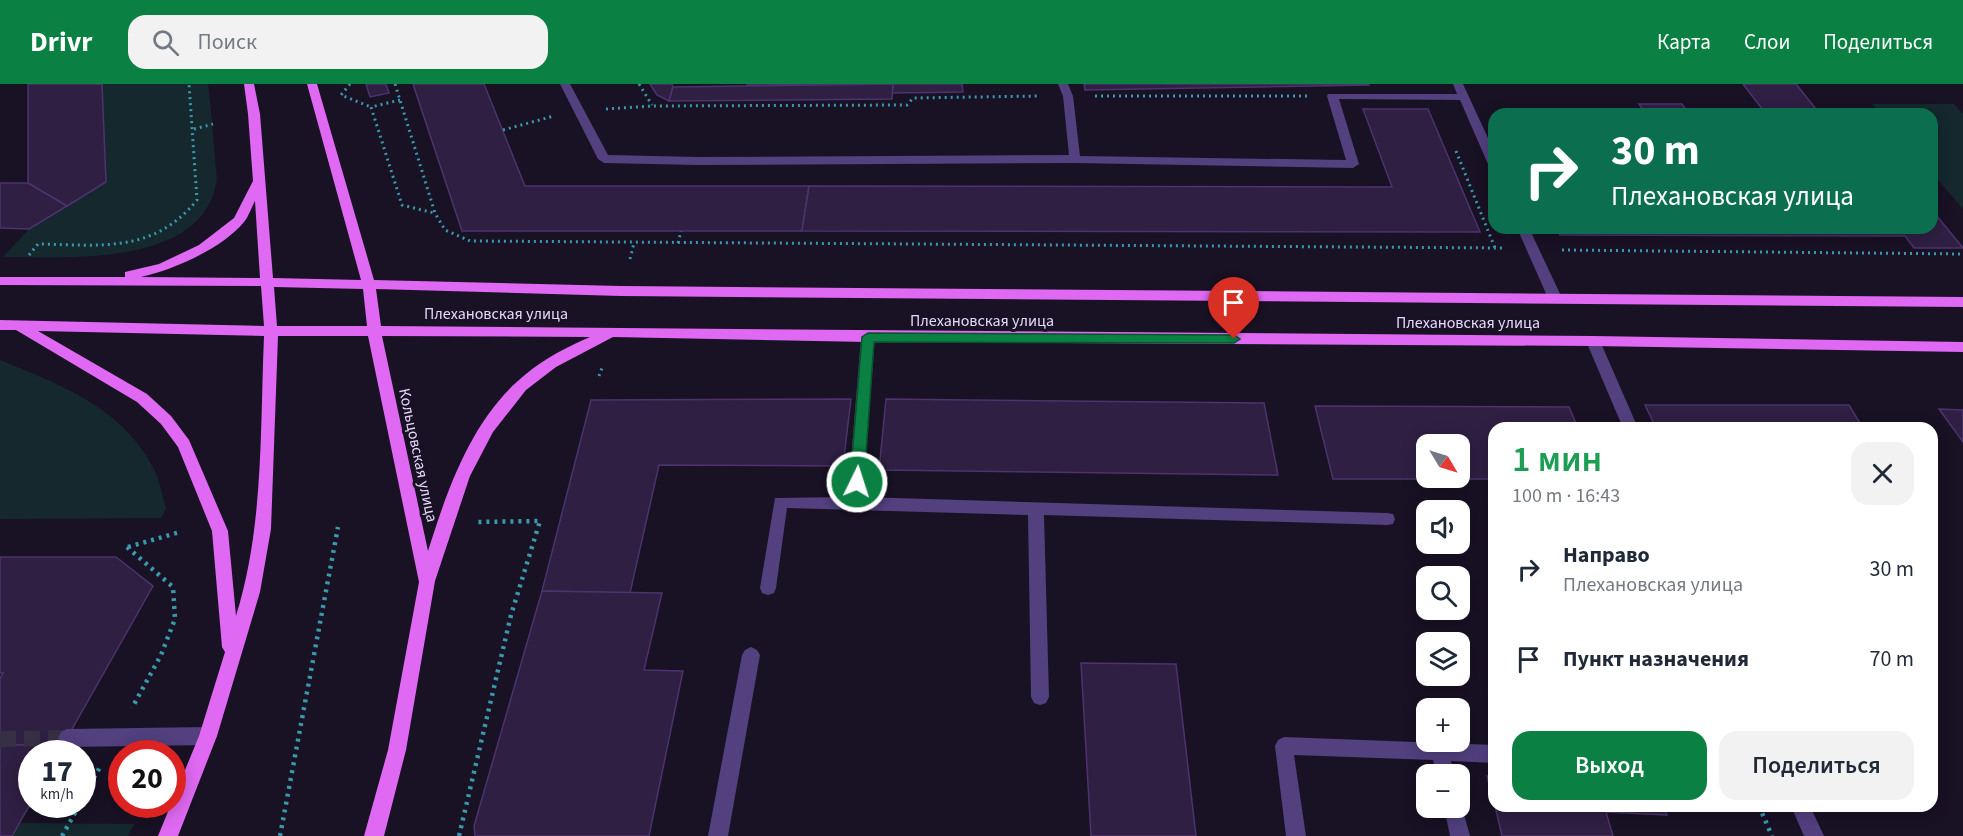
<!DOCTYPE html>
<html lang="ru">
<meta charset="utf-8">
<style>
body{margin:0;font-family:"Source Sans 3",sans-serif;background:#f2f2f3;color:#1f2937;height:100vh;display:flex;flex-direction:column;font-size:22px;white-space:nowrap}
*{box-sizing:border-box;margin:0}
p{font-size:20px;color:#747a83}
.icon{flex:none;width:33px;height:33px;fill:none;stroke:currentColor;stroke-width:2;stroke-linecap:round;stroke-linejoin:round}
.map{position:relative;flex:1;overflow:hidden}
.details{position:absolute;left:1488px;top:338px;width:450px;height:390px;display:flex;flex-direction:column;background:#fff;border-radius:18px;box-shadow:0 3px 15px #0003}
.details>*{flex:none}
.hud{position:absolute;left:1488px;top:24px;width:450px;height:126px;border-radius:18px;box-shadow:0 3px 15px #0003;background:#0b6e4f;color:#fff;overflow:hidden}
.needle{width:39px;rotate:128deg}
.buttons{position:absolute;left:1416px;top:350px;display:grid;gap:12px}
.buttons a{display:grid;place-items:center;width:54px;height:54px;border-radius:12px;background:#fff;box-shadow:0 3px 15px #0003;font-size:30px}
.speed{position:absolute;left:18px;top:656px;display:flex;gap:12px;font-size:30px;font-weight:700;text-align:center}
.speed>*{display:grid;place-content:center;width:78px;height:78px;border-radius:50%;background:#fff;box-shadow:0 3px 15px #0003;line-height:1}
.speed small{font-size:15px;font-weight:400}
.speed .limit{border:9px solid #d22;background:#fff;color:#111}
.pin{position:absolute;display:grid;place-items:center;width:51px;height:51px;color:#fff;margin:-62px -26px;border-radius:50% 50% 50% 0;rotate:-45deg;box-shadow:0 0 6px #0007}
.pin .icon{rotate:45deg}
.me{position:absolute;width:66px;margin:-33px;rotate:4deg;stroke-linejoin:round;filter:drop-shadow(0 0 4px #0008)}
.turn{display:flex;align-items:center;gap:21px;height:126px;padding:0 24px;font-size:27px}
.turn .icon{width:78px;height:78px;stroke-width:2.5}
.turn b{display:block;font-size:42px;line-height:51px}
.round{display:grid;place-items:center;flex:none;width:63px;height:63px;border-radius:18px;background:#f2f2f3}
.summary{display:flex;align-items:center;justify-content:space-between;height:102px;padding:0 24px}
h1{font-size:36px;font-weight:600;line-height:45px;color:#1e9e55}
.button{display:flex;gap:12px;margin-top:auto;padding:12px 24px}
.button a{flex:1;height:69px;border-radius:18px;background:#0b8043;color:#fff;font-size:24px;font-weight:600;line-height:69px;text-align:center}
.button a+a{background:#f2f2f3;color:#1f2937}
ul{padding:0;list-style:none}
li{display:flex;align-items:center;gap:18px;height:90px;padding:0 24px}
li div{flex:1}
li b{display:block;font-size:22px}
li em{font-style:normal}
header{display:flex;align-items:center;gap:36px;box-sizing:border-box;height:84px;padding:0 30px;background:#0b8043;color:#fff}
header strong{font-size:28px}
nav{display:flex;gap:33px;margin-inline-start:auto;font-size:21px}
.search{width:420px;height:54px;background:#f2f2f3;display:flex;align-items:center;gap:15px;box-sizing:border-box;padding:0 21px;border-radius:18px;color:#747a83;font-size:22px}
.map>svg:first-child{display:block}
.green{fill:#14282e}
.building{fill:#2f1f43;stroke:#4c336d;stroke-width:1.5;fill-rule:evenodd}
.lines{fill:none;stroke-linecap:round;stroke-linejoin:round}
.minor-tunnel{stroke:#372f44;stroke-width:16;stroke-dasharray:16 8;stroke-linecap:butt}
.path-far1{stroke:#3a98ad;stroke-width:3;stroke-dasharray:2 4;stroke-linecap:butt}
.path{stroke:#3a98ad;stroke-width:4.5;stroke-dasharray:3 5;stroke-linecap:butt}
.minor{fill:#52407f;fill-rule:evenodd}
.major{fill:#df69f2;fill-rule:evenodd}
.route{fill:#0b8043;stroke:#07532c;stroke-width:1.5}
.labels{text-anchor:middle;stroke-width:6;stroke-linejoin:round;paint-order:stroke}
.street-label{font-size:16px;fill:#e4d8fb;stroke:#191124}
</style>
<header>
<strong>Drivr</strong>
<div class="search"><svg class="icon" aria-label="search" viewBox="0 0 24 24"><circle cx="10" cy="10" r="6"/><path d="M15 15l6 6"/></svg>Поиск</div>
<nav><a>Карта</a><a>Слои</a><a>Поделиться</a></nav>
</header>
<div class="map">
<svg width="1963" height="752" viewBox="0 0 1963 752">
<rect width="100%" height="100%" fill="#191124"/>
<g class="green">
<path d="M102 0H208C211 24 213 49 215 73 215 82 218 92 216 100 200 184 64 173 3 173L29 145 106 98Z"/>
<polygon points="1872,20 1954,20 1963,30 1963,125 1932,89 1932,30 1881,30"/>
<path d="M0 276C61 301 122 323 154 385 160 397 162 411 166 424L161 434 0 435Z"/>
<polygon points="19,739 134,740 128,752 12,752"/>
</g>
<g class="building">
<polygon points="28,0 102,0 106,98 67,122 28,99"/>
<polygon points="366,0 386,0 389,9 370,13"/>
<polygon points="413,0 484,0 525,102 809,102 802,147 462,147"/>
<polygon points="650,0 672,0 673,3 669,17 657,11"/>
<polygon points="747,0 893,0 747,2"/>
<polygon points="893,0 962,0 963,8 892,9"/>
<polygon points="893,0 892,15 669,17 673,3"/>
<polygon points="1084,0 1368,0 1369,1 1085,6"/>
<polygon points="1743,0 1796,0 1820,30 1766,30"/>
<polygon points="1639,20 1682,20 1689,30 1646,30"/>
<polygon points="1363,25 1428,25 1480,148 802,147 809,102 1392,103"/>
<polygon points="0,99 28,99 67,122 29,145 0,144"/>
<polygon points="1932,126 1963,164 1914,164 1905,152 1560,151 1556,144 1932,144"/>
<polygon points="851,315 843,382 659,381 630,509 542,507 591,316"/>
<polygon points="886,315 1264,319 1278,391 879,386"/>
<polygon points="1645,321 1849,321 1863,344 1656,344"/>
<path d="M1315 322 1569 323 1578 344H1494V395H1333ZM1426 360H1460V393H1426Z"/>
<polygon points="1939,325 1963,326 1963,358"/>
<polygon points="0,473 116,473 153,502 63,661 0,661 0,594 3,589 0,589"/>
<polygon points="542,507 662,509 644,586 683,587 649,752 475,752 474,742"/>
<polygon points="1081,579 1176,580 1196,752 1091,752"/>
<polygon points="0,661 63,661 59,669 32,669 32,717 12,752 0,752"/>
<polygon points="1487,692 1494,693 1494,719"/>
<polygon points="1495,722 1663,722 1667,731 1606,728 1613,752 1502,752"/>
</g>
<g class="lines">
<polyline class="minor-tunnel" points="0,655 67,654"/>
<g class="path-far1">
<polyline points="350,0 341,11 371,23"/>
<polyline points="395,0 435,129 445,146 470,157 1503,164"/>
<polyline points="639,0 652,21"/>
<polyline points="1095,12 1309,12"/>
<polyline points="400,16 371,23 402,121 434,129"/>
<polyline points="606,25 653,22 907,21 913,14 1039,12"/>
<polyline points="194,45 213,40"/>
<polyline points="503,46 554,32"/>
<polyline points="1456,67 1495,164"/>
<polyline points="678,159 681,147"/>
<polyline points="1562,166 1963,170"/>
<path d="M29 171 38 160C101 161 153 170 197 116L189 0"/>
<polyline points="630,175 634,159"/>
<polyline points="599,292 602,284"/>
</g>
<g class="path">
<polyline points="127,463 173,503 175,535 161,571 132,624"/>
<polyline points="128,463 180,448"/>
<polyline points="82,715 100,683"/>
<polyline points="1759,722 1772,752"/>
<polyline points="62,752 80,720"/>
<polyline points="280,752 338,443"/>
<polyline points="459,752 511,531 540,437 476,438"/>
</g>
<g class="minor">
<polygon points="560,0 570,0 608,71 698,73 1069,71 1063,12 1058,0 1068,0 1073,12 1080,72 1346,76 1327,12 1328,10 1457,10 1453,0 1463,0 1494,67 1494,84 1488,80 1460,16 1339,15 1359,80 1353,84 1075,79 698,81 604,79 598,75"/>
<polygon points="1517,144 1529,144 1562,214 1560,217 1555,219 1548,214"/>
<polygon points="868,248 875,253 863,413 1387,429 1393,430 1395,435 1393,440 1387,441 1044,431 1049,613 1046,619 1040,621 1034,619 1031,613 1028,431 787,424 776,504 774,509 768,511 762,509 760,504 775,414 848,413 861,253"/>
<polygon points="1593,252 1600,257 1638,344 1623,344 1586,257"/>
<polygon points="751,563 757,566 760,571 728,752 708,752 742,571 745,566"/>
<polygon points="208,643 214,646 217,652 214,658 208,661 67,663 61,660 58,654 61,648 67,645"/>
<polygon points="1284,653 1494,661 1494,679 1451,677 1454,690 1436,690 1433,676 1294,671 1306,752 1286,752 1275,662 1278,656"/>
<polygon points="1460,716 1470,752 1450,752 1444,723 1460,723"/>
<polygon points="1791,722 1810,722 1824,752 1804,752"/>
</g>
<path class="major" d="M244 0H254L260 30 273 194 361 196 307 0H317L374 196 621 202 1963 213V223L621 212 376 205 381 242 1593 252 1963 258V268L1593 262 868 258 613 253 556 283 526 306 493 348 470 392 435 497 406 666 384 752H364L388 666 419 498 368 252H278L271 445 260 508 217 652 178 752H158L199 652 225 568 222 563 212 447 178 363 161 340 137 318 16 246H0V236L264 242 261 202 0 201V193H125V188L159 180 199 161 234 134 253 97 248 30ZM255 117 260 194 141 193C173 186 223 164 244 138 249 132 251 124 255 117ZM274 203 363 205 367 242H277ZM38 247 264 252C260 345 264 442 236 532L228 447 189 356 171 332 147 310ZM382 252 590 253C567 263 545 274 526 290 472 333 448 404 428 467Z"/>
</g>
<polygon class="route" points="868,249 1234,251 1240,255 1234,259 874,258 864,398 857,404 850,398 862,253"/>
<g class="labels">
<g class="street-label">
<text x="496" y="235">Плехановская улица</text>
<text x="982" y="242">Плехановская улица</text>
<text x="1468" y="244">Плехановская улица</text>
<text transform="translate(419 371) rotate(78)" y="6">Кольцовская улица</text>
</g>
</g>
</svg>
<div class="buttons">
<a><svg class="needle" viewBox="-14 -14 28 28"><path d="M0-13l5 13h-10z" fill="#e53935"/><path d="M0 13l5-13h-10z" fill="#747a83"/></svg></a>
<a><svg class="icon" aria-label="sound" viewBox="0 0 24 24"><path d="M4 9h4l5-4v14l-5-4H4zM17 9q2 3 0 6"/></svg></a>
<a><svg class="icon" aria-label="search" viewBox="0 0 24 24"><circle cx="10" cy="10" r="6"/><path d="M15 15l6 6"/></svg></a>
<a><svg class="icon" aria-label="layers" viewBox="0 0 24 24"><path d="M12 4l9 5-9 5-9-5zM3 14l9 5 9-5"/></svg></a>
<a>+</a>
<a>−</a>
</div>
<div class="speed"><div>17<small>km/h</small></div><div class="limit">20</div></div>
<div class="pin" style="left:1234px;top:255px;background:#d93025"><svg class="icon" aria-label="arrive" viewBox="0 0 24 24"><path d="M6 21V4h12l-3 4 3 4H6"/></svg></div>
<svg class="me" style="left:857px;top:398px" viewBox="-20 -20 40 40"><circle r="17" fill="#0b8043" stroke="#fff" stroke-width="3"/><path d="M0-11L8 9 0 5-8 9z" fill="#fff"/></svg>
<div class="hud">
<div class="turn"><svg class="icon" aria-label="right" viewBox="0 0 24 24"><path d="M7 20v-9h11M14 6l5 5-5 5"/></svg><div><b>30 m</b>Плехановская улица</div></div>
</div>
<section class="details">
<div class="summary"><div><h1>1 мин</h1><p>100 m · 16:43</p></div><a class="round"><svg class="icon" aria-label="close" viewBox="0 0 24 24"><path d="M6 6l12 12M18 6L6 18"/></svg></a></div>
<ul>
<li><svg class="icon" aria-label="right" viewBox="0 0 24 24"><path d="M7 20v-9h11M14 6l5 5-5 5"/></svg><div><b>Направо</b><p>Плехановская улица</p></div><em>30 m</em></li>
<li><svg class="icon" aria-label="arrive" viewBox="0 0 24 24"><path d="M6 21V4h12l-3 4 3 4H6"/></svg><div><b>Пункт назначения</b></div><em>70 m</em></li>
</ul>
<div class="button"><a>Выход</a><a>Поделиться</a></div>
</section>
</div>
